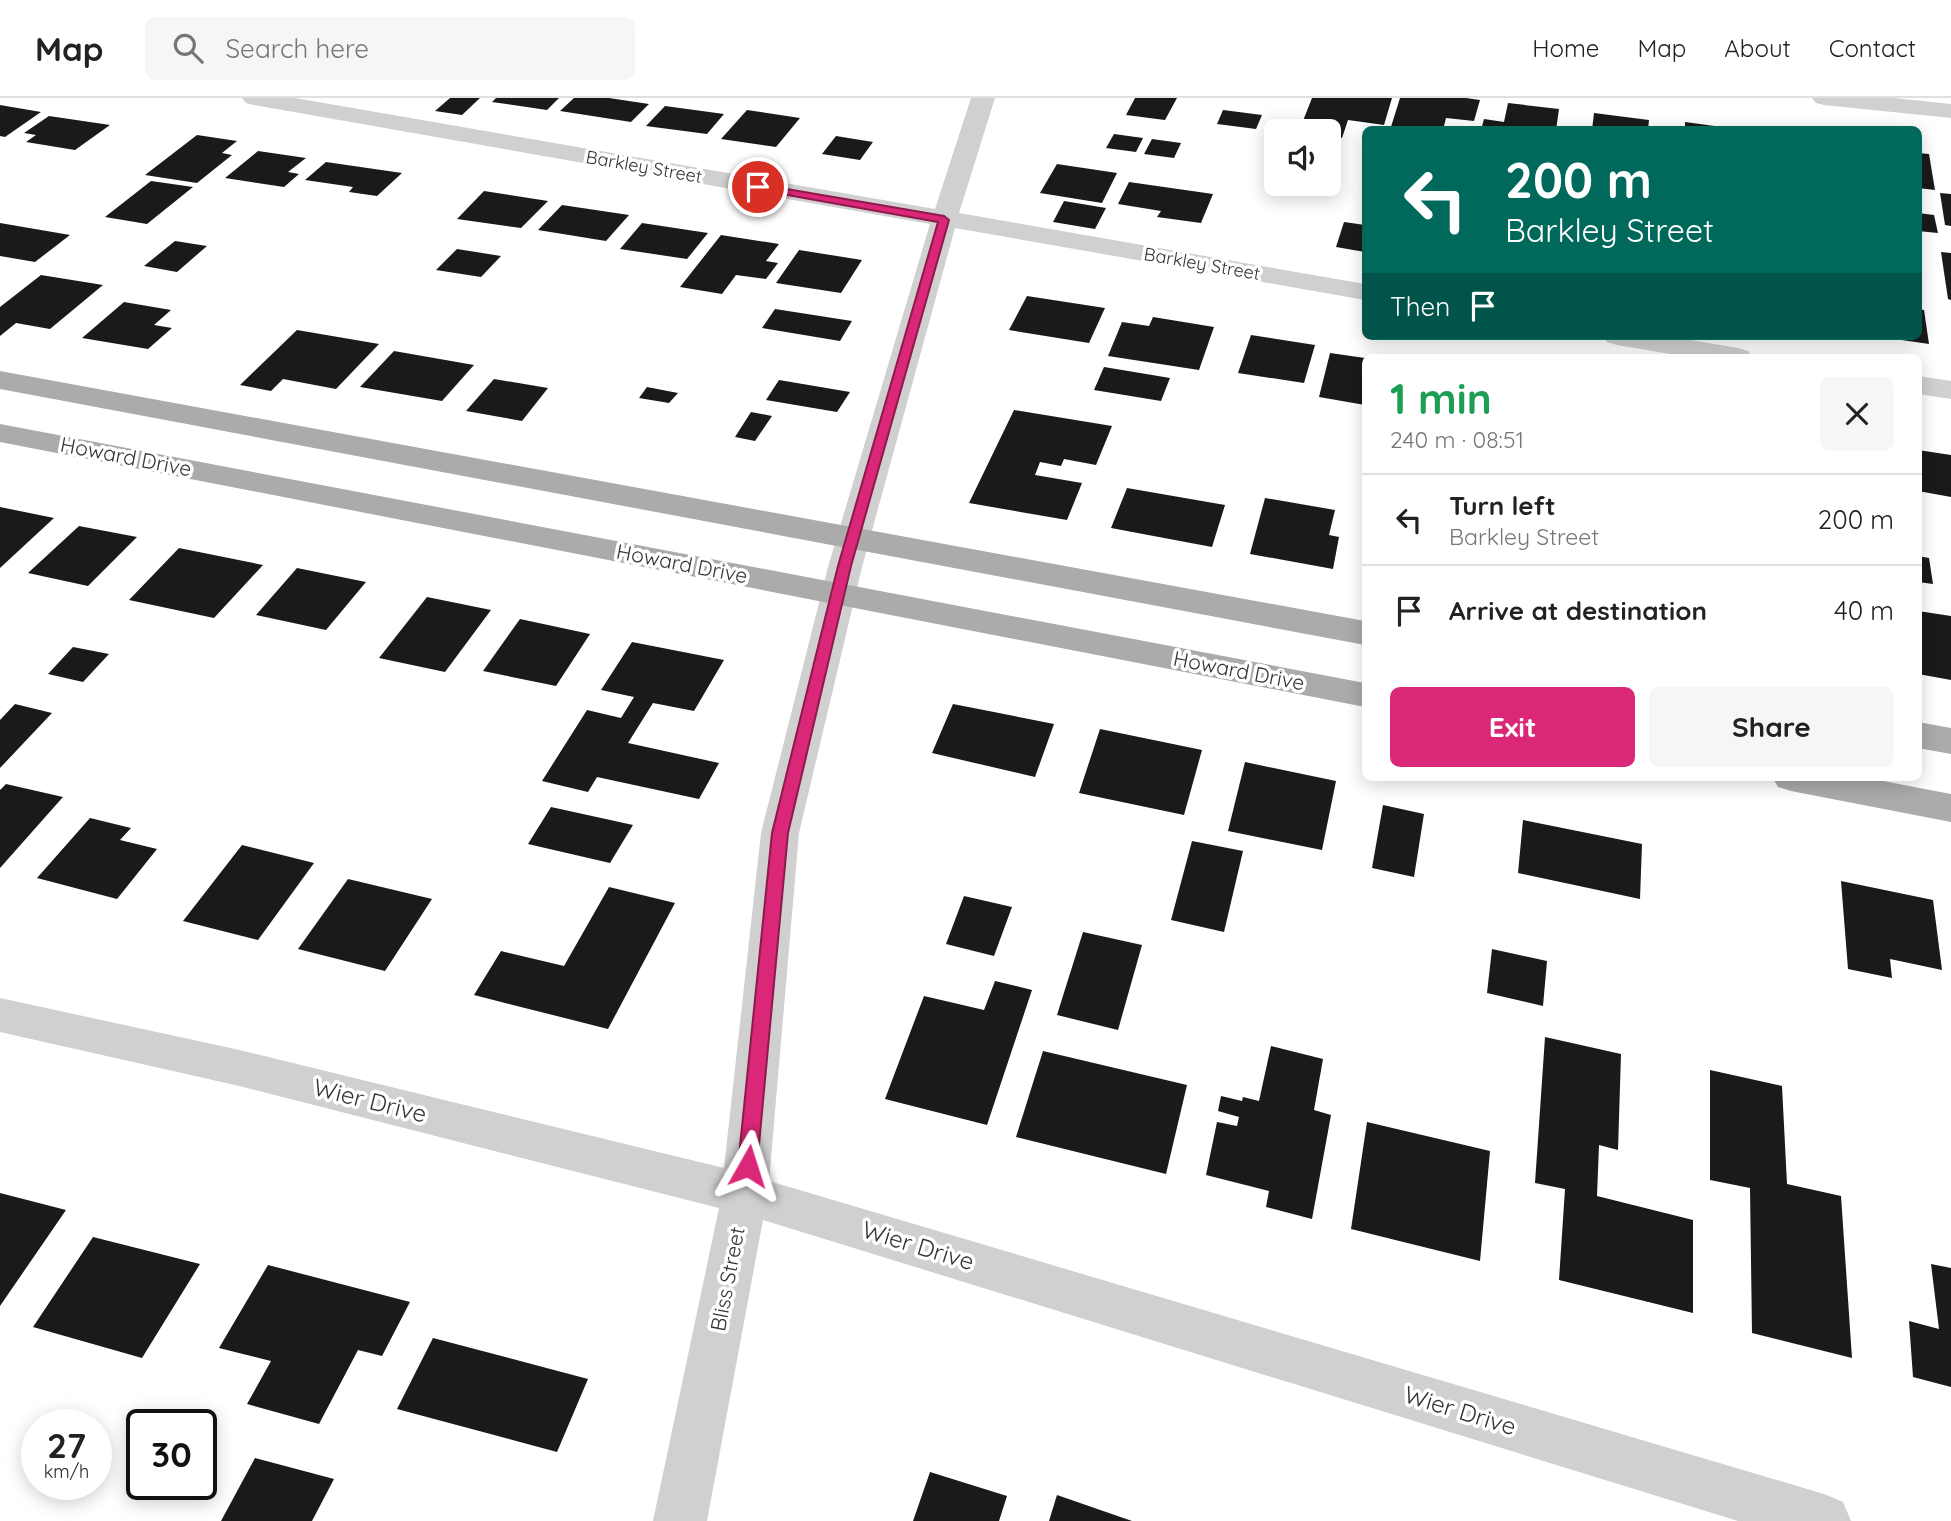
<!DOCTYPE html>
<meta charset="utf-8">
<style>
body{margin:0;font-family:Quicksand,sans-serif;background:#f6f6f6;color:#222;height:100vh;display:flex;flex-direction:column;font-size:26px;white-space:nowrap}
*{box-sizing:border-box;margin:0}
p{font-size:23px;color:#767676}
.icon{flex:none;width:38px;height:38px;fill:none;stroke:currentColor;stroke-width:2;stroke-linecap:round;stroke-linejoin:round}
.map{position:relative;flex:1;overflow:hidden}
.sheet{position:absolute;left:1362px;top:256px;width:560px;height:427px;display:flex;flex-direction:column;background:#fff;border-radius:10px;box-shadow:0 4px 18px #0003}
.sheet>*{flex:none}
.banner{position:absolute;left:1362px;top:28px;width:560px;height:214px;border-radius:10px;box-shadow:0 4px 18px #0003;background:#00695c;color:#fff;overflow:hidden}
.controls{position:absolute;left:1264px;top:21px;display:grid;gap:14px}
.controls a{display:grid;place-items:center;width:77px;height:77px;border-radius:10px;background:#fff;box-shadow:0 4px 18px #0003;font-size:35px}
.speed{position:absolute;left:21px;top:1311px;display:flex;gap:14px;font-size:35px;font-weight:700;text-align:center}
.speed>*{display:grid;place-content:center;width:91px;height:91px;border-radius:50%;background:#fff;box-shadow:0 4px 18px #0003;line-height:1}
.speed small{font-size:18px;font-weight:400}
.speed .limit{border:4px solid #111;border-radius:10px;background:#fff;color:#111}
.pin{position:absolute;display:grid;place-items:center;width:60px;height:60px;color:#fff;margin:-30px;border:4px solid #fff;border-radius:50%;box-shadow:0 2px 7px #0007}
.me{position:absolute;width:77px;margin:-38px;rotate:6deg;stroke-linejoin:round;filter:drop-shadow(0 0 5px #0008)}
.turn{display:flex;align-items:center;gap:24px;height:147px;padding:0 28px;font-size:32px}
.turn .icon{width:91px;height:91px;stroke-width:2.5}
.turn b{display:block;font-size:49px;line-height:60px}
.then{display:flex;align-items:center;height:66px;padding:0 28px;background:#0003;gap:14px;font-size:26px}
.round{display:grid;place-items:center;flex:none;width:74px;height:74px;border-radius:10px;background:#f6f6f6}
.overview{display:flex;align-items:center;justify-content:space-between;height:119px;padding:0 28px}
h1{font-size:42px;font-weight:800;line-height:52px;color:#1e9e55}
.primary-button{display:flex;gap:14px;margin-top:auto;padding:14px 28px}
.primary-button a{flex:1;height:80px;border-radius:10px;background:#db2777;color:#fff;font-size:28px;font-weight:800;line-height:80px;text-align:center}
.primary-button a+a{background:#f6f6f6;color:#222}
ul{padding:0;list-style:none}
li{display:flex;align-items:center;gap:21px;height:91px;padding:0 28px;border-top:2px solid #e0e0e0}
li div{flex:1}
li b{display:block;font-size:26px}
li em{font-style:normal}
header{display:flex;align-items:center;gap:42px;box-sizing:border-box;height:98px;padding:0 35px;background:#fff;border-bottom:2px solid #e0e0e0}
header strong{font-size:33px}
nav{display:flex;gap:38px;margin-inline-start:auto;font-size:24px}
.search{width:490px;height:63px;background:#f6f6f6;display:flex;align-items:center;gap:18px;box-sizing:border-box;padding:0 24px;border-radius:10px;color:#767676;font-size:26px}
.map>svg:first-child{display:block}
.building{fill:#1a1a1a}
.lines{fill:none;stroke-linecap:round;stroke-linejoin:round}
.minor{fill:#d0d0d0;fill-rule:evenodd}
.major{fill:#ababab;fill-rule:evenodd}
.route{fill:#db2777;stroke:#8e194d;stroke-width:2}
.labels{text-anchor:middle;stroke-width:7;stroke-linejoin:round;paint-order:stroke}
.far-street-label{font-size:18px;fill:#333;stroke:#fff}
.street-label{font-size:21px;fill:#333;stroke:#fff}
.near-street-label{font-size:24px;fill:#333;stroke:#fff}
</style>
<header>
<strong>Map</strong>
<div class="search"><svg class="icon" aria-label="search" viewBox="0 0 24 24"><circle cx="10" cy="10" r="6"/><path d="M15 15l6 6"/></svg>Search here</div>
<nav><a>Home</a><a>Map</a><a>About</a><a>Contact</a></nav>
</header>
<div class="map">
<svg width="1951" height="1423" viewBox="0 0 1951 1423">
<rect width="100%" height="100%" fill="#fff"/>
<g class="building">
<polygon points="450,0 480,0 462,17 435,13"/>
<polygon points="496,0 559,0 547,12 492,4"/>
<polygon points="574,0 609,0 649,6 631,24 560,13"/>
<polygon points="1135,0 1177,0 1165,22 1126,17"/>
<polygon points="1312,0 1392,0 1384,27 1348,22 1342,40 1328,38 1328,33 1299,33"/>
<polygon points="1400,0 1466,0 1480,2 1474,23 1446,20 1443,32 1390,32"/>
<polygon points="1508,5 1559,11 1556,32 1481,32 1484,21 1504,24"/>
<polygon points="0,7 41,14 5,39 0,38"/>
<polygon points="665,8 724,16 707,36 646,28"/>
<polygon points="747,12 800,20 776,49 721,41"/>
<polygon points="1223,12 1262,17 1256,31 1217,26"/>
<polygon points="1594,15 1649,22 1648,32 1592,32"/>
<polygon points="49,18 110,27 75,52 26,44 36,37 24,35"/>
<polygon points="1685,24 1729,30 1729,32 1685,32"/>
<polygon points="1114,36 1143,40 1136,54 1106,50"/>
<polygon points="197,37 237,43 222,55 232,57 197,85 145,77"/>
<polygon points="836,38 873,44 860,62 822,56"/>
<polygon points="1152,41 1181,45 1174,60 1144,56"/>
<polygon points="258,53 306,60 288,74 299,76 284,89 225,80"/>
<polygon points="1918,55 1929,56 1935,92 1918,90"/>
<polygon points="326,64 402,75 377,98 349,94 353,89 305,82"/>
<polygon points="1057,66 1117,75 1102,105 1040,95"/>
<polygon points="151,83 193,89 147,126 105,119"/>
<polygon points="1129,84 1213,96 1201,125 1157,119 1161,113 1118,106"/>
<polygon points="484,93 548,103 521,130 457,121"/>
<polygon points="1940,95 1951,96 1951,128 1945,127"/>
<polygon points="1064,103 1106,110 1095,131 1053,124"/>
<polygon points="562,107 629,117 606,143 538,132"/>
<polygon points="1918,115 1934,117 1938,135 1918,133"/>
<polygon points="1344,124 1365,127 1365,154 1336,149"/>
<polygon points="0,125 70,137 35,164 0,158"/>
<polygon points="642,125 708,135 687,161 620,151"/>
<polygon points="721,137 779,146 766,163 778,165 766,181 736,177 722,196 680,189"/>
<polygon points="175,143 207,148 177,174 144,168"/>
<polygon points="457,151 501,158 481,179 436,172"/>
<polygon points="799,152 862,162 841,195 776,185"/>
<polygon points="1941,154 1951,155 1951,202 1948,201"/>
<polygon points="41,177 103,187 50,231 16,225 0,238 0,209"/>
<polygon points="1027,198 1105,210 1089,245 1009,232"/>
<polygon points="124,204 171,212 154,227 172,230 148,251 82,240"/>
<polygon points="775,211 852,223 840,243 762,230"/>
<polygon points="1918,211 1924,212 1929,246 1888,240 1918,238"/>
<polygon points="1153,219 1214,229 1199,272 1108,258 1122,224 1149,228"/>
<polygon points="297,232 379,246 336,291 283,281 271,293 240,287"/>
<polygon points="1251,237 1315,247 1304,285 1238,275"/>
<polygon points="394,253 474,267 442,303 360,289"/>
<polygon points="1330,255 1365,260 1365,307 1319,299"/>
<polygon points="1104,269 1170,280 1161,303 1094,292"/>
<polygon points="494,281 548,290 522,323 466,313"/>
<polygon points="779,282 850,294 837,314 766,302"/>
<polygon points="647,289 678,295 669,305 639,300"/>
<polygon points="1014,312 1112,328 1096,367 1064,361 1061,368 1040,364 1035,377 1082,385 1067,422 969,405"/>
<polygon points="751,314 772,318 755,343 735,339"/>
<polygon points="1918,352 1951,357 1951,399 1918,393"/>
<polygon points="1127,390 1225,407 1212,449 1111,430"/>
<polygon points="1265,400 1335,412 1329,437 1339,439 1333,471 1250,456"/>
<polygon points="0,409 54,420 0,470"/>
<polygon points="79,428 137,439 88,488 28,475"/>
<polygon points="179,450 263,467 214,520 129,502"/>
<polygon points="1918,458 1929,460 1933,486 1918,484"/>
<polygon points="297,470 366,484 326,532 256,517"/>
<polygon points="427,499 491,512 445,574 379,560"/>
<polygon points="1918,513 1951,518 1951,582 1918,576"/>
<polygon points="520,521 590,536 556,588 483,573"/>
<polygon points="632,544 724,562 694,613 653,605 628,645 719,665 699,701 597,679 588,694 542,683 587,612 621,620 634,599 601,592"/>
<polygon points="73,549 109,556 83,584 48,576"/>
<polygon points="15,606 52,615 0,670 0,622"/>
<polygon points="953,606 1054,626 1035,679 932,655"/>
<polygon points="1100,631 1202,652 1184,717 1079,695"/>
<polygon points="1245,664 1336,683 1322,752 1228,733"/>
<polygon points="6,686 63,699 0,770 0,692"/>
<polygon points="1383,707 1424,716 1414,779 1372,770"/>
<polygon points="551,709 633,727 610,765 528,746"/>
<polygon points="90,720 131,730 120,742 157,751 117,801 37,780"/>
<polygon points="1523,722 1642,746 1640,801 1518,775"/>
<polygon points="1192,743 1243,753 1224,834 1171,822"/>
<polygon points="242,747 314,765 258,842 183,823"/>
<polygon points="348,781 432,801 385,873 298,851"/>
<polygon points="1841,783 1933,802 1942,872 1890,861 1892,880 1848,871"/>
<polygon points="609,789 675,805 608,931 474,897 501,853 564,868"/>
<polygon points="964,798 1012,809 994,858 946,846"/>
<polygon points="1083,834 1142,847 1118,932 1057,917"/>
<polygon points="1492,851 1547,863 1543,908 1487,895"/>
<polygon points="995,883 1032,892 987,1027 885,1001 924,898 984,912"/>
<polygon points="1545,939 1621,956 1618,1052 1599,1047 1597,1098 1693,1122 1693,1215 1559,1182 1565,1091 1535,1085"/>
<polygon points="1271,948 1323,961 1314,1012 1331,1017 1312,1121 1266,1109 1269,1093 1206,1077 1217,1024 1237,1028 1239,1019 1218,1013 1221,998 1242,1003 1243,999 1259,1003"/>
<polygon points="1043,953 1187,987 1166,1076 1016,1039"/>
<polygon points="1710,972 1782,988 1787,1086 1841,1098 1852,1260 1752,1235 1750,1090 1710,1082"/>
<polygon points="1367,1024 1490,1053 1480,1163 1351,1131"/>
<polygon points="0,1095 66,1112 0,1208"/>
<polygon points="93,1139 200,1166 142,1260 33,1229"/>
<polygon points="1931,1166 1951,1170 1951,1289 1913,1279 1909,1223 1939,1231"/>
<polygon points="268,1167 410,1204 382,1258 358,1252 319,1326 247,1306 271,1263 219,1250"/>
<polygon points="433,1240 588,1281 557,1354 397,1311"/>
<polygon points="255,1360 334,1381 312,1423 221,1423"/>
<polygon points="930,1374 1007,1398 999,1423 913,1423"/>
<polygon points="1057,1397 1132,1423 1049,1423"/>
</g>
<g class="lines">
<g class="minor">
<polygon points="242,0 295,0 935,111 971,0 995,0 959,115 1365,186 1365,202 955,130 862,469 799,735 769,1083 1824,1396 1843,1404 1851,1423 1738,1423 763,1122 707,1423 653,1423 719,1110 235,987 0,934 0,900 235,951 724,1070 761,735 828,469 930,126 254,7 246,5"/>
<polygon points="1812,0 1894,0 1951,6 1951,20 1824,7 1816,5"/>
<polygon points="1603,238 1667,238 1738,250 1748,253 1753,259 1688,259 1617,247 1607,244"/>
<polygon points="1918,278 1951,283 1951,301 1918,296"/>
</g>
<g class="major">
<polygon points="0,273 1365,523 1365,547 0,291"/>
<polygon points="0,326 1365,585 1365,609 0,344"/>
<polygon points="1918,624 1951,630 1951,656 1918,650"/>
<polygon points="1772,679 1862,679 1951,696 1951,724 1791,693 1778,689"/>
</g>
</g>
<polygon class="route" points="758,86 944,118 949,122 851,468 788,735 757,1068 754,1074 748,1077 741,1074 738,1068 772,735 838,468 938,124 754,91 754,87"/>
<g class="labels">
<g class="far-street-label">
<text transform="translate(644 69) rotate(10)" y="6">Barkley Street</text>
<text transform="translate(1202 166) rotate(10)" y="6">Barkley Street</text>
</g>
<g class="street-label">
<text transform="translate(126 359) rotate(11)" y="7">Howard Drive</text>
<text transform="translate(682 466) rotate(11)" y="7">Howard Drive</text>
<text transform="translate(1239 573) rotate(11)" y="7">Howard Drive</text>
<text transform="translate(728 1181) rotate(-79)" y="7">Bliss Street</text>
</g>
<g class="near-street-label">
<text transform="translate(370 1003) rotate(14)" y="8">Wier Drive</text>
<text transform="translate(918 1148) rotate(17)" y="8">Wier Drive</text>
<text transform="translate(1460 1313) rotate(17)" y="8">Wier Drive</text>
</g>
</g>
</svg>
<div class="controls">
<a><svg class="icon" aria-label="sound" viewBox="0 0 24 24"><path d="M4 9h4l5-4v14l-5-4H4zM17 9q2 3 0 6"/></svg></a>
</div>
<div class="speed"><div>27<small>km/h</small></div><div class="limit">30</div></div>
<div class="pin" style="left:758px;top:89px;background:#d93025"><svg class="icon" aria-label="arrive" viewBox="0 0 24 24"><path d="M6 21V4h12l-3 4 3 4H6"/></svg></div>
<svg class="me" style="left:748px;top:1068px" viewBox="-20 -20 40 40"><path d="M0-17L14 15 0 8-14 15z" fill="#db2777" stroke="#fff" stroke-width="4"/></svg>
<div class="banner">
<div class="turn"><svg class="icon" aria-label="left" viewBox="0 0 24 24"><path d="M17 20v-9H6M10 6l-5 5 5 5"/></svg><div><b>200 m</b>Barkley Street</div></div>
<div class="then">Then<svg class="icon" aria-label="arrive" viewBox="0 0 24 24"><path d="M6 21V4h12l-3 4 3 4H6"/></svg></div>
</div>
<section class="sheet">
<div class="overview"><div><h1>1 min</h1><p>240 m · 08:51</p></div><a class="round"><svg class="icon" aria-label="close" viewBox="0 0 24 24"><path d="M6 6l12 12M18 6L6 18"/></svg></a></div>
<ul>
<li><svg class="icon" aria-label="left" viewBox="0 0 24 24"><path d="M17 20v-9H6M10 6l-5 5 5 5"/></svg><div><b>Turn left</b><p>Barkley Street</p></div><em>200 m</em></li>
<li><svg class="icon" aria-label="arrive" viewBox="0 0 24 24"><path d="M6 21V4h12l-3 4 3 4H6"/></svg><div><b>Arrive at destination</b></div><em>40 m</em></li>
</ul>
<div class="primary-button"><a>Exit</a><a>Share</a></div>
</section>
</div>
